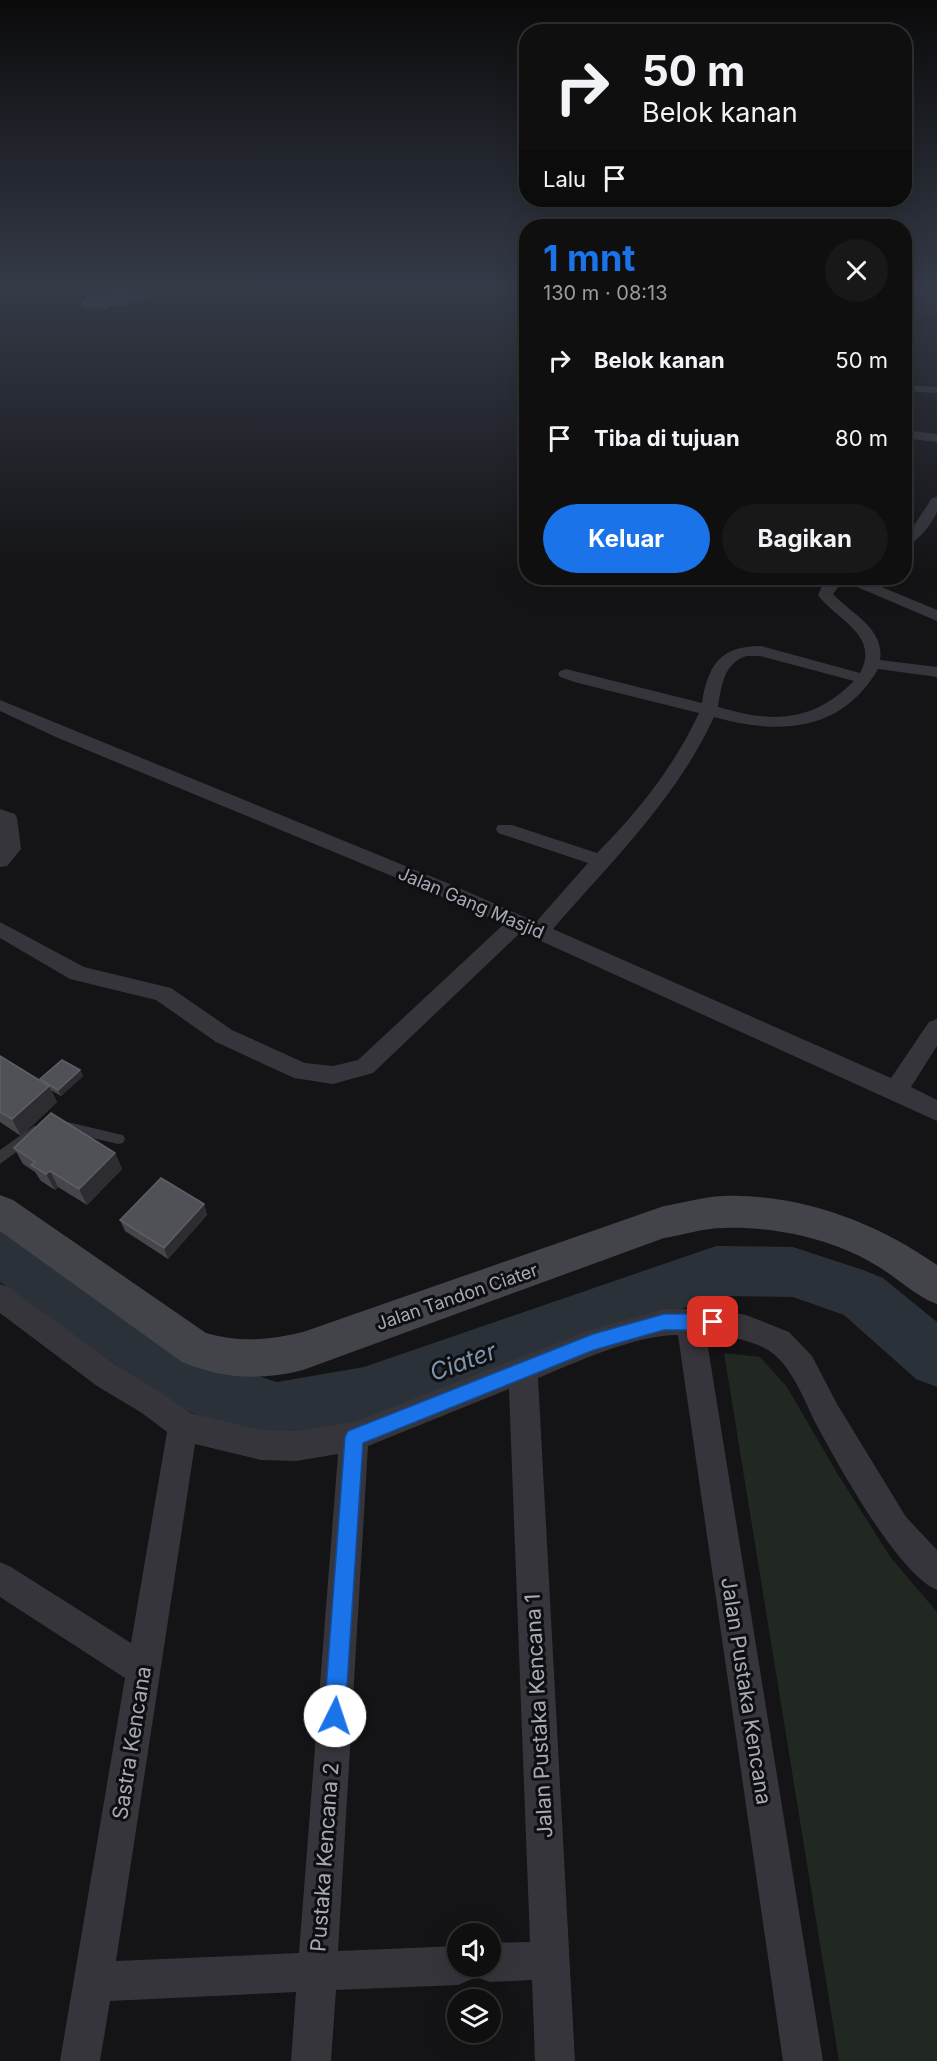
<!DOCTYPE html>
<html lang="id">
<meta charset="utf-8">
<style>
body{margin:0;font-family:Inter,sans-serif;background:#181819;color:#f1f3f6;height:100vh;display:flex;flex-direction:column;font-size:22px;white-space:nowrap}
*{box-sizing:border-box;margin:0}
p{font-size:20px;color:#9b9c9f}
.icon{flex:none;width:33px;height:33px;fill:none;stroke:currentColor;stroke-width:2;stroke-linecap:round;stroke-linejoin:round}
.map{position:relative;flex:1;overflow:hidden}
.drawer{position:absolute;left:519px;top:219px;width:393px;height:366px;display:flex;flex-direction:column;background:#0f0f10;border-radius:24px;box-shadow:0 6px 24px #0002,0 0 0 2px #2f2f30}
.drawer>*{flex:none}
.hud{position:absolute;left:519px;top:24px;width:393px;height:183px;border-radius:24px;box-shadow:0 6px 24px #0002,0 0 0 2px #2f2f30;background:#0f0f10;color:#f1f3f6;overflow:hidden}
.tools{position:absolute;left:447px;top:1923px;display:grid;gap:12px}
.tools a{display:grid;place-items:center;width:54px;height:54px;border-radius:50%;background:#0f0f10;box-shadow:0 6px 24px #0002,0 0 0 2px #2f2f30;font-size:30px}
.pin{position:absolute;display:grid;place-items:center;width:51px;height:51px;color:#fff;margin:-26px;border-radius:12px;box-shadow:0 3px 9px #0006}
.me{position:absolute;width:66px;margin:-33px;rotate:4deg;stroke-linejoin:round;filter:drop-shadow(0 0 4px #0008)}
.turn{display:flex;align-items:center;gap:21px;height:126px;padding:0 24px;font-size:27px}
.turn .icon{width:78px;height:78px;stroke-width:2.5}
.turn b{display:block;font-size:42px;line-height:51px}
.then{display:flex;align-items:center;height:57px;padding:0 24px;background:#0003;gap:12px;font-size:22px}
.round{display:grid;place-items:center;flex:none;width:63px;height:63px;border-radius:32px;background:#181819}
.headline{display:flex;align-items:center;justify-content:space-between;height:102px;padding:0 24px}
h1{font-size:36px;font-weight:700;line-height:45px;color:#1a73e8}
.button{display:flex;gap:12px;margin-top:auto;padding:12px 24px}
.button a{flex:1;height:69px;border-radius:36px;background:#1a73e8;color:#fff;font-size:24px;font-weight:700;line-height:69px;text-align:center}
.button a+a{background:#181819;color:#f1f3f6}
ul{padding:0;list-style:none}
li{display:flex;align-items:center;gap:18px;height:78px;padding:0 24px}
li div{flex:1}
li b{display:block;font-size:22px}
li em{font-style:normal}
.map>svg:first-child{display:block}
.built{fill:#202023}
.green{fill:#202821}
.lines{fill:none;stroke-linecap:round;stroke-linejoin:round}
.river{fill:#2a3139;fill-rule:evenodd}
.lane{fill:#35353b;fill-rule:evenodd}
.street{fill:#35353b;fill-rule:evenodd}
.secondary{fill:#43444a;fill-rule:evenodd}
.wall{fill:#45454b}
.shaded-wall{fill:#2d2d31}
.building{fill:#505057;stroke:#5d5e66;stroke-width:1.5;fill-rule:evenodd}
.route{fill:#1a73e8;stroke:#114b97;stroke-width:1.5}
.labels{text-anchor:middle;stroke-width:6;stroke-linejoin:round;paint-order:stroke}
.street-label{font-size:18px;fill:#a6a9b6;stroke:#0f0f11}
.near-street-label{font-size:21px;fill:#a6a9b6;stroke:#0f0f11}
.near-water-label{font-size:24px;font-style:italic;fill:#7d95b1;stroke:#0f0f11}
</style>
<div class="map">
<svg width="937" height="2061" viewBox="0 0 937 2061">
<rect width="100%" height="100%" fill="#141416"/>
<polygon class="built" points="905,285 937,286 937,313 905,314"/>
<polygon class="green" points="724,1353 760,1357 787,1387 837,1473 891,1558 937,1612 937,2061 839,2061"/>
<g class="lines">
<polygon class="river" points="0,1226 19,1234 210,1361 277,1382 364,1367 716,1246 793,1247 863,1270 883,1278 937,1322 937,1387 916,1379 844,1315 793,1297 716,1296 364,1427 277,1442 174,1407 0,1282"/>
<g class="lane">
<polygon points="904,291 917,293 904,294"/>
<polygon points="59,1120 118,1134 123,1135 125,1139 123,1143 118,1144 59,1130 54,1129 53,1125 54,1121"/>
<polygon points="34,1126 39,1127 40,1131 39,1135 0,1164 0,1150"/>
</g>
<g class="street">
<polygon points="904,385 937,387 937,393 904,391"/>
<polygon points="904,430 937,434 937,442 904,438"/>
<path d="M937 497C937 501 937 508 937 512 932 524 917 543 904 547V536L911 530 932 498Z"/>
<path d="M830 578H860L937 610V621L843 581 833 594C851 614 885 628 880 660L937 667V677L878 669C841 733 778 735 714 717 677 798 611 862 553 929L891 1078 929 1022 937 1019V1046L911 1087 937 1100V1121L521 932 373 1073 333 1084 294 1078 216 1042 156 1000 70 979 0 938V922L84 967 171 988 232 1030 305 1063 333 1066 358 1060 504 924 438 895 58 738 0 711V700L452 885 536 922 588 863 498 833 496 829 498 825H512L597 853C638 812 675 765 699 713L578 683 560 677 558 674 560 671 566 669 702 703C708 665 720 646 761 646L860 673C881 635 835 619 818 595L822 586ZM747 656H760L854 681C812 723 772 723 718 707 721 687 724 662 747 656Z"/>
<polygon points="0,809 15,814 17,818 21,849 7,866 0,867"/>
<path d="M0 1284 10 1288 117 1366 162 1393 190 1413 261 1430 296 1431 354 1422 593 1329 664 1309H713L746 1315 789 1332 812 1356 837 1404 906 1517 937 1550V1590C897 1573 837 1463 815 1422 804 1399 790 1363 768 1350 751 1340 725 1335 706 1335L823 2061H783L678 1335C635 1335 577 1362 538 1378L575 2061H535L532 1980 490 1982 476 1977 474 1972 472 1979 458 1985 336 1990 331 2061H291L296 1992 110 2001 100 2061H60L125 1678 0 1597V1562L11 1567 131 1643 167 1432 142 1413 97 1386 0 1313ZM509 1389 530 1942 490 1943V1966H458V1946L338 1951 368 1446ZM195 1444 261 1460 296 1461 338 1454 299 1953 116 1961Z"/>
</g>
<path class="secondary" d="M0 1195 13 1200 206 1333C239 1343 270 1340 303 1332L664 1206C683 1203 703 1197 723 1196 799 1193 876 1222 937 1265V1304C915 1296 899 1279 879 1267 835 1239 775 1226 723 1228 704 1228 683 1235 664 1238L303 1370C260 1381 224 1379 182 1362L0 1231Z"/>
</g>
<g class="wall">
<polygon points="19,284 20,289 9,294 0,293 0,285"/>
<polygon points="97,284 113,284 112,286 118,289 124,288 123,285 172,284 169,290 127,306 108,306 106,309 83,309 82,304"/>
<polygon points="0,1056 41,1081 40,1079 80,1070 83,1076 61,1096 51,1090 57,1102 21,1136 0,1122"/>
<polygon points="14,1148 115,1153 122,1169 87,1205 58,1187 55,1190 41,1181 35,1172 23,1164"/>
<polygon points="204,1204 207,1215 168,1259 125,1231 120,1220"/>
</g>
<g class="shaded-wall">
<polygon points="8,284 19,284 20,289 9,294 7,285"/>
<polygon points="169,284 172,284 169,290 127,306 126,302"/>
<polygon points="80,1070 83,1076 61,1096 58,1090"/>
<polygon points="49,1086 57,1102 21,1136 12,1119"/>
<polygon points="115,1153 122,1169 87,1205 79,1189"/>
<polygon points="50,1171 58,1187 55,1190 46,1174"/>
<polygon points="204,1204 207,1215 168,1259 164,1248"/>
</g>
<g class="building">
<path d="M97 284H109L108 286H118L115 289 144 286 151 287 157 285H123V284H169V286L126 302H107L105 304H82ZM116 294H131L114 297Z"/>
<polygon points="0,1056 49,1086 12,1119 0,1112"/>
<polygon points="62,1060 80,1070 58,1090 40,1079"/>
<polygon points="51,1113 115,1153 79,1189 50,1171 46,1174 31,1165 35,1162 14,1148"/>
<polygon points="161,1178 204,1204 164,1248 120,1220"/>
</g>
<linearGradient id="sky" x2="0" y2="1"><stop stop-color="#0b0b0c"/><stop offset="0.5" stop-color="#343a47"/><stop offset="1" stop-color="#343a47" stop-opacity="0"/></linearGradient>
<rect width="937" height="573" fill="url(#sky)"/>
<polygon class="route" points="664,1314 713,1314 719,1316 722,1322 719,1328 713,1330 664,1330 594,1350 363,1443 345,1716 342,1723 335,1726 327,1723 324,1716 345,1437 348,1431 593,1334"/>
<g class="labels">
<g class="street-label">
<text transform="translate(471 903) rotate(23)" y="6">Jalan Gang Masjid</text>
<text transform="translate(457 1297) rotate(-19)" y="6">Jalan Tandon Ciater</text>
</g>
<g class="near-street-label">
<text transform="translate(746 1691) rotate(81)" y="7">Jalan Pustaka Kencana</text>
<text transform="translate(539 1716) rotate(-93)" y="7">Jalan Pustaka Kencana 1</text>
<text transform="translate(132 1743) rotate(-81)" y="7">Sastra Kencana</text>
<text transform="translate(325 1857) rotate(-86)" y="7">Pustaka Kencana 2</text>
</g>
<g class="near-water-label">
<text transform="translate(463 1362) rotate(-20)" y="8">Ciater</text>
</g>
</g>
</svg>
<div class="tools">
<a><svg class="icon" aria-label="sound" viewBox="0 0 24 24"><path d="M4 9h4l5-4v14l-5-4H4zM17 9q2 3 0 6"/></svg></a>
<a><svg class="icon" aria-label="layers" viewBox="0 0 24 24"><path d="M12 4l9 5-9 5-9-5zM3 14l9 5 9-5"/></svg></a>
</div>
<div class="pin" style="left:713px;top:1322px;background:#d93025"><svg class="icon" aria-label="arrive" viewBox="0 0 24 24"><path d="M6 21V4h12l-3 4 3 4H6"/></svg></div>
<svg class="me" style="left:335px;top:1716px" viewBox="-20 -20 40 40"><circle r="19" fill="#fff"/><path d="M0-13L10 11 0 6-10 11z" fill="#1a73e8"/></svg>
<div class="hud">
<div class="turn"><svg class="icon" aria-label="right" viewBox="0 0 24 24"><path d="M7 20v-9h11M14 6l5 5-5 5"/></svg><div><b>50 m</b>Belok kanan</div></div>
<div class="then">Lalu<svg class="icon" aria-label="arrive" viewBox="0 0 24 24"><path d="M6 21V4h12l-3 4 3 4H6"/></svg></div>
</div>
<section class="drawer">
<div class="headline"><div><h1>1 mnt</h1><p>130 m · 08:13</p></div><a class="round"><svg class="icon" aria-label="close" viewBox="0 0 24 24"><path d="M6 6l12 12M18 6L6 18"/></svg></a></div>
<ul>
<li><svg class="icon" aria-label="right" viewBox="0 0 24 24"><path d="M7 20v-9h11M14 6l5 5-5 5"/></svg><div><b>Belok kanan</b></div><em>50 m</em></li>
<li><svg class="icon" aria-label="arrive" viewBox="0 0 24 24"><path d="M6 21V4h12l-3 4 3 4H6"/></svg><div><b>Tiba di tujuan</b></div><em>80 m</em></li>
</ul>
<div class="button"><a>Keluar</a><a>Bagikan</a></div>
</section>
</div>
